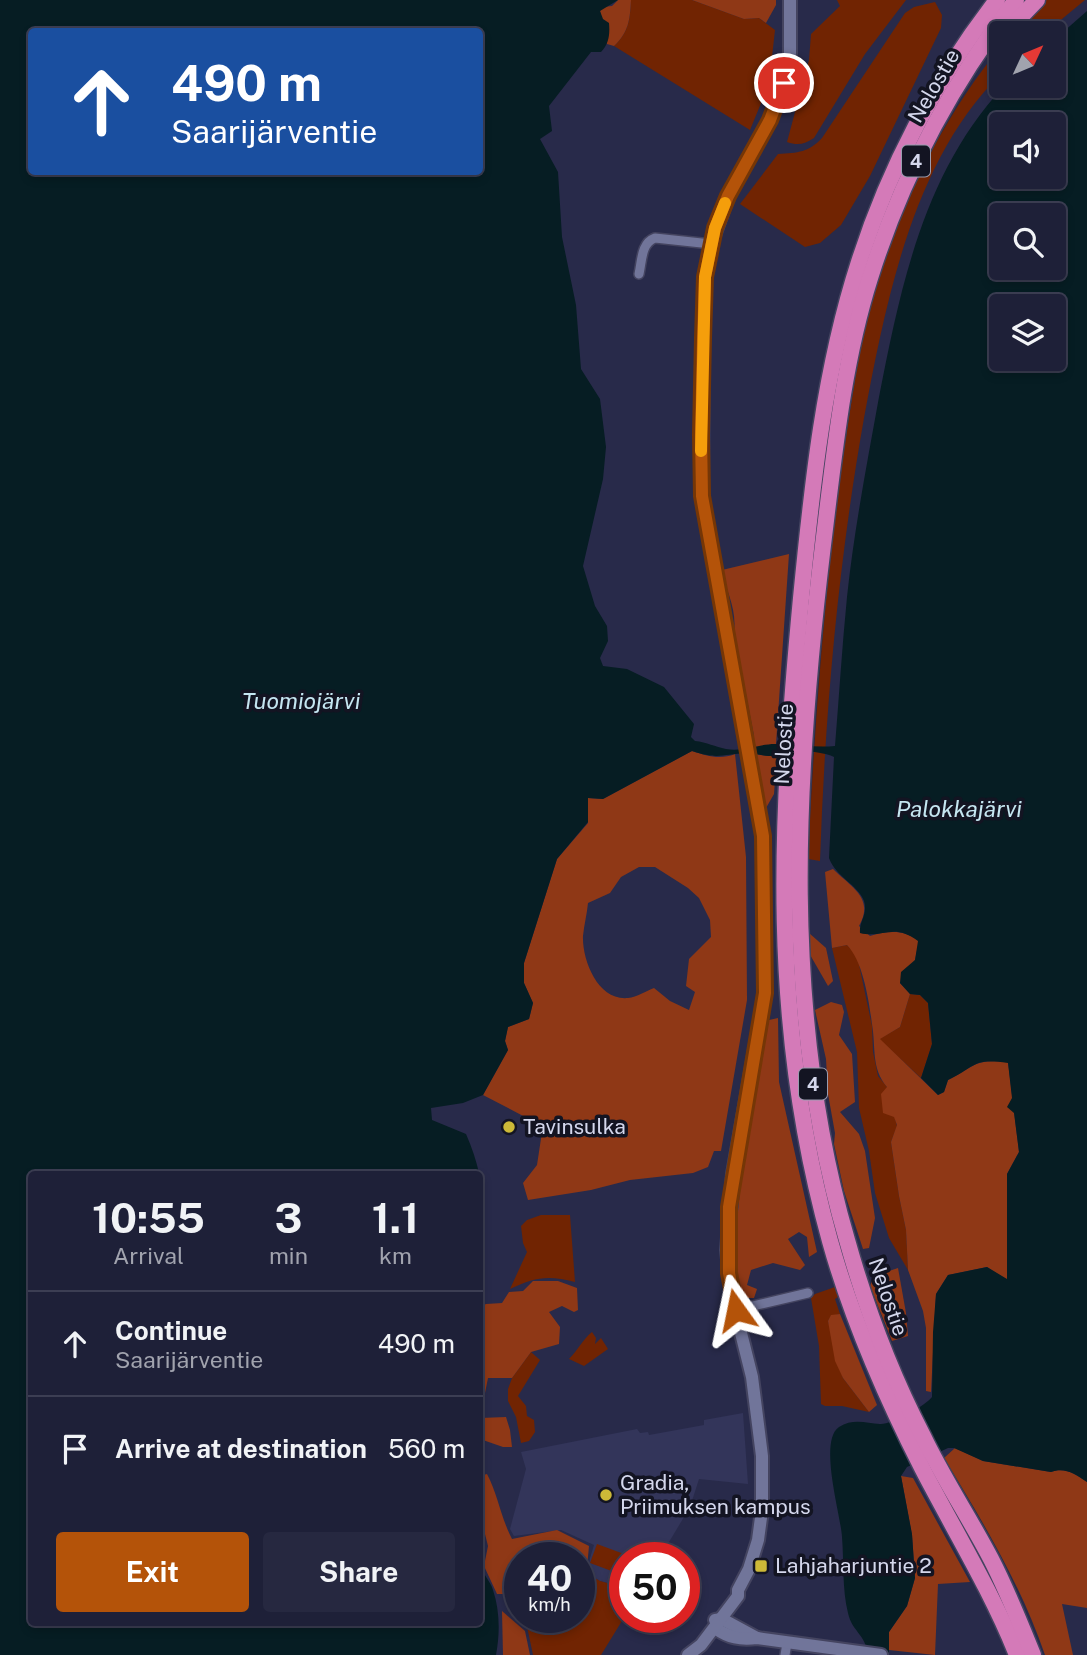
<!DOCTYPE html>
<meta charset="utf-8">
<style>
body{margin:0;font-family:"Public Sans",sans-serif;background:#262840;color:#f1f3f6;height:100vh;display:flex;flex-direction:column;font-size:26px;white-space:nowrap}
*{box-sizing:border-box;margin:0}
p{font-size:23px;color:#a1a3ae}
.icon{flex:none;width:38px;height:38px;fill:none;stroke:currentColor;stroke-width:2;stroke-linecap:round;stroke-linejoin:round}
.map{position:relative;flex:1;overflow:hidden}
.drawer{position:absolute;left:28px;top:1171px;width:455px;height:455px;display:flex;flex-direction:column;background:#1e2038;border-radius:7px;box-shadow:0 4px 10px #0003,0 0 0 2px #3c3e53}
.drawer>*{flex:none}
.hud{position:absolute;left:28px;top:28px;width:455px;height:147px;border-radius:7px;box-shadow:0 4px 10px #0003,0 0 0 2px #3c3e53;background:#1a4fa0;color:#fff;overflow:hidden}
.needle{width:46px;rotate:46deg}
.controls{position:absolute;left:989px;top:21px;display:grid;gap:14px}
.controls a{display:grid;place-items:center;width:77px;height:77px;border-radius:7px;background:#1e2038;box-shadow:0 4px 10px #0003,0 0 0 2px #3c3e53;font-size:35px}
.speed{position:absolute;left:504px;top:1542px;display:flex;gap:14px;font-size:35px;font-weight:700;text-align:center}
.speed>*{display:grid;place-content:center;width:91px;height:91px;border-radius:50%;background:#1e2038;box-shadow:0 4px 10px #0003,0 0 0 2px #3c3e53;line-height:1}
.speed small{font-size:18px;font-weight:400}
.speed .limit{border:10px solid #d22;background:#fff;color:#111}
.pin{position:absolute;display:grid;place-items:center;width:60px;height:60px;color:#fff;margin:-30px;border:4px solid #fff;border-radius:50%;box-shadow:0 2px 7px #0007}
.me{position:absolute;width:77px;margin:-38px;rotate:348deg;stroke-linejoin:round;filter:drop-shadow(0 0 5px #0008)}
.turn{display:flex;align-items:center;gap:24px;height:147px;padding:0 28px;font-size:32px}
.turn .icon{width:91px;height:91px;stroke-width:2.5}
.turn b{display:block;font-size:49px;line-height:60px}
.eta{display:flex;justify-content:space-evenly;align-items:center;height:119px;text-align:center}
.eta b{font-size:42px;font-weight:700;line-height:49px}
.cta{display:flex;gap:14px;margin-top:auto;padding:14px 28px}
.cta a{flex:1;height:80px;border-radius:7px;background:#b45309;color:#fff;font-size:28px;font-weight:700;line-height:80px;text-align:center}
.cta a+a{background:#262840;color:#f1f3f6}
ul{padding:0;list-style:none}
li{display:flex;align-items:center;gap:21px;height:105px;padding:0 28px;border-top:2px solid #3c3e53}
li div{flex:1}
li b{display:block;font-size:26px}
li em{font-style:normal}
.map>svg:first-child{display:block}
.built{fill:#33355a}
.green{fill:#712402}
.forest{fill:#8f3816;fill-rule:evenodd}
.water{fill:#061d23;fill-rule:evenodd}
.lines{fill:none;stroke-linecap:round;stroke-linejoin:round}
.street-casing{stroke:#444460;stroke-width:12}
.secondary-casing{stroke:#444460;stroke-width:16}
.highway-casing{stroke:#444460;stroke-width:19}
.street{stroke:#71759a;stroke-width:9}
.secondary{stroke:#71759a;stroke-width:12}
.highway{stroke:#d47ab8;stroke-width:16}
.route-casing{stroke:#753606;stroke-width:18}
.route{stroke:#b45309;stroke-width:12}
.slow{stroke:#f59e0b;stroke-width:12}
.poi-dot{fill:#cdb938;stroke:#131422;stroke-width:2.5}
.labels{text-anchor:middle;stroke-width:7;stroke-linejoin:round;paint-order:stroke}
.shield{fill:#131422;stroke:#9a9caf;stroke-width:2}
.shield-label{font-size:19px;font-weight:bold;fill:#d4d7ec}
.street-label{font-size:21px;fill:#d4d7ec;stroke:#131422}
.poi-label{font-size:21px;fill:#d4d7ec;stroke:#131422;text-anchor:start}
.water-label{font-size:23px;font-style:italic;fill:#c5e6f1;stroke:#131422}
</style>
<div class="map">
<svg width="1087" height="1655" viewBox="0 0 1087 1655">
<rect width="100%" height="100%" fill="#282a4a"/>
<polygon class="built" points="743,1413 748,1484 699,1479 690,1507 660,1557 625,1558 625,1588 600,1581 588,1574 590,1558 594,1545 561,1530 514,1536 510,1529 526,1469 521,1452 637,1429 640,1433 648,1432 649,1435 704,1425 704,1420"/>
<g class="green">
<path d="M631 0H692L744 19 759 18 775 30 769 84 750 130 614 46C629 32 630 19 631 0Z"/>
<path d="M837 0H906L865 54 814 138C805 144 798 146 787 142L809 60 811 34 840 6Z"/>
<polygon points="1044,0 1085,0 1045,33 1012,33"/>
<path d="M935 2 942 15 941 28 870 176 841 225 820 243 805 247 740 204 778 154C798 153 809 152 822 138L905 13 914 7Z"/>
<path d="M1001 46V74C913 160 886 301 864 418 838 565 825 713 820 861L808 859C813 750 821 642 833 533 839 484 846 435 854 386 858 361 862 334 869 309 895 215 939 122 1001 46Z"/>
<polygon points="847,945 857,955 872,1026 873,1052 878,1076 887,1087 897,1126 891,1142 899,1196 906,1230 908,1270 889,1238 875,1193 869,1151 859,1108 857,1052 832,948"/>
<polygon points="910,994 920,995 928,1003 932,1044 921,1078 879,1039 900,1027"/>
<path d="M541 1215H570L575 1282C548 1275 535 1277 510 1289L527 1252 523 1243 521 1226 527 1220Z"/>
<polygon points="835,1287 838,1297 835,1299 840,1314 831,1316 828,1321 843,1378 869,1412 842,1406 825,1406 821,1404 819,1346 811,1298 815,1294"/>
<path d="M592 1332 596 1338 595 1344 601 1338 608 1349 584 1366 569 1359C578 1350 583 1339 592 1332Z"/>
<polygon points="531,1352 540,1360 518,1396 526,1406 527,1416 534,1420 535,1432 529,1441 521,1443 516,1417 508,1401 508,1389 512,1378"/>
<polygon points="597,1544 624,1554 617,1573 590,1563"/>
<polygon points="588,1574 600,1581 625,1588 625,1616 601,1655 533,1655 525,1617 579,1617 579,1579 586,1578"/>
</g>
<g class="forest">
<path d="M618 0H631C630 19 629 32 614 46L607 44 600 11 603 7 612 6Z"/>
<polygon points="692,0 776,0 776,5 766,23 759,18 744,19"/>
<path d="M789 554 776 744 753 748 754 736 734 632C737 608 726 592 722 570Z"/>
<path d="M692 751C707 756 720 760 735 754L746 857 747 1000 721 1151H714L708 1167 693 1173 630 1180 591 1190 528 1200 523 1183 537 1165 542 1132 527 1118 483 1095 508 1050 505 1041 508 1027 529 1019 533 1003 524 983V963L557 859 588 823V798L603 799ZM639 867H655L688 888 699 898 710 920 711 937 689 959 686 986 695 992 689 1010 670 1001 654 988C646 991 637 997 628 998 598 1001 582 960 583 936 584 925 587 914 588 903L610 893 621 877Z"/>
<polygon points="777,753 774,794 766,808 755,754 768,756"/>
<path d="M833 869C851 887 875 898 859 926L870 936C888 931 903 929 919 941L915 960 900 983 910 994 900 1027 880 1039 938 1095 944 1092 948 1080C977 1066 972 1059 1008 1062L1019 1152 1007 1174V1280L987 1267 948 1275 936 1294 931 1392 926 1391V1328L923 1311 908 1270 906 1230 899 1196 891 1142 897 1125 894 1117 883 1113 881 1094 887 1087C871 1068 876 1048 872 1024 869 1001 863 961 847 945L832 948 825 872Z"/>
<polygon points="809,933 826,948 833,981 828,986 809,953"/>
<polygon points="831,1002 842,1005 844,1012 839,1035 852,1054 855,1102 840,1112 859,1134 865,1151 875,1218 869,1248 863,1249 844,1191 834,1144 835,1133 828,1094 826,1059 815,1010"/>
<path d="M778 1018 779 1082 817 1252 809 1257 807 1237 799 1232 788 1239 805 1265 800 1270 773 1263 751 1270 747 1285 757 1289 754 1298H743C719 1264 760 1067 769 1020Z"/>
<polygon points="898,1268 906,1313 908,1336 892,1341 870,1286 874,1276"/>
<polygon points="533,1281 558,1281 577,1288 578,1310 574,1312 562,1306 549,1312 560,1327 559,1344 531,1352 512,1378 488,1378 480,1418 506,1417 510,1430 512,1447 503,1447 480,1439 480,1307 486,1304 502,1303 509,1292 523,1291"/>
<polygon points="840,1314 877,1405 869,1412 843,1378 835,1361 828,1321 831,1315"/>
<path d="M955 1448 983 1461 1051 1472C1065 1467 1075 1474 1087 1482V1608L1062 1604 1073 1655H1045C1021 1585 982 1520 944 1458Z"/>
<path d="M487 1474C498 1495 501 1518 512 1539L557 1530 589 1546 586 1578 579 1579V1558H520V1578L516 1577 505 1594H497L484 1566 488 1546 484 1530 480 1523V1476Z"/>
<polygon points="901,1476 913,1478 970,1582 938,1584 935,1655 889,1650 889,1632 907,1606 915,1578 912,1535"/>
<polygon points="502,1611 525,1631 530,1655 503,1655"/>
</g>
<path class="water" d="M0 0H618L600 11 603 19 609 23C610 34 609 44 601 52H591L549 106 552 131 540 139 558 172 562 237 576 305 581 369 600 399 606 447 603 479 583 566 595 606 607 626 608 641 600 658 603 666 627 669 664 687 694 724 691 737 695 741C707 742 715 747 726 749 744 752 758 744 775 744 795 744 815 748 835 746 839 697 842 647 847 597 854 530 867 464 879 397 901 285 924 172 1004 86H1054V40L1087 11V1482C1075 1474 1065 1467 1051 1472L983 1461 954 1448H948L907 1467 901 1476 912 1534 915 1578 907 1606 889 1632V1655H868C865 1633 852 1632 848 1613 842 1589 844 1561 842 1537 841 1516 818 1441 839 1427 853 1418 866 1423 880 1424 891 1425 925 1406 932 1397L933 1332 936 1294 948 1275 987 1267 1007 1279V1174L1019 1152 1014 1113 1007 1107 1012 1098 1008 1063C972 1058 977 1066 948 1080L944 1092 938 1095 921 1078 932 1044 928 1003 920 995 910 994 900 983 901 972 915 960 918 941C893 922 883 939 860 933 859 921 868 915 864 901 858 885 836 877 829 858L834 757C824 752 790 748 779 752 772 754 777 756 769 756 762 756 754 753 747 753 723 754 718 760 692 751L603 799 588 798V822L557 859 524 963V983L533 1003 529 1019 508 1027 505 1041 508 1050 483 1095 463 1103 431 1108 432 1120 466 1134C485 1178 485 1205 480 1252V1174H32V1622H480V1524C489 1539 481 1550 482 1566 482 1574 491 1582 493 1590 500 1611 500 1634 496 1655H0ZM32 32H480V172H32ZM1001 124H1054V177H1001ZM1001 215H1054V268H1001ZM1001 306H1054V359H1001Z"/>
<g class="lines">
<g class="street-casing">
<g id="street">
<path d="M639 274C642 261 641 243 655 238L711 244"/>
<polyline points="736,1310 808,1293"/>
<polyline points="785,1655 787,1643"/>
</g>
</g>
<g class="secondary-casing">
<g id="secondary">
<polyline points="715,1620 722,1619 757,1638"/>
<path d="M715 1628C729 1638 740 1640 757 1638L881 1655"/>
<polyline points="688,1655 701,1645 738,1596 738,1590 749,1569 758,1540 762,1510 762,1456 752,1377 732,1297 727,1250 733,1174 765,993 763,836 702,496 703,338 705,277 711,244 728,196 770,120 780,97 790,53 790,0"/>
</g>
</g>
<g class="highway-casing">
<g id="highway">
<path d="M997 0C936 79 889 168 859 262 824 370 812 486 801 598 780 821 769 1022 830 1241 852 1320 885 1395 922 1468 954 1530 991 1590 1017 1655"/>
<path d="M1016 0C951 84 902 176 870 278 843 363 834 456 823 545 795 775 781 1015 847 1240 866 1308 891 1374 923 1436 943 1478 969 1517 991 1559 1007 1590 1020 1623 1033 1655"/>
<polyline points="1005,33 1037,0"/>
</g>
</g>
<use href="#street" class="street"/>
<use href="#secondary" class="secondary"/>
<use href="#highway" class="highway"/>
</g>
<g class="lines">
<g class="route-casing">
<polyline id="route" points="736,1310 729,1273 729,1207 765,993 763,836 702,496 701,435 703,338 705,277 715,228 728,196 770,120 784,83"/>
</g>
<use href="#route" class="route"/>
<polyline class="slow" points="701,451 705,277 715,228 725,203"/>
</g>
<g class="poi-dot">
<circle cx="509" cy="1127" r="7"/>
<circle cx="606" cy="1495" r="7"/>
<rect x="754" y="1559" width="14" height="14" rx="3.5"/>
</g>
<g class="labels">
<g class="shield">
<rect x="902" y="145.5" width="28" height="31" rx="5"/>
<rect x="799" y="1068.5" width="28" height="31" rx="5"/>
</g>
<g class="shield-label">
<text x="916" y="168">4</text>
<text x="813" y="1091">4</text>
</g>
<g class="street-label">
<text transform="translate(934 86) rotate(-60)" y="7">Nelostie</text>
<text transform="translate(784 744) rotate(-87)" y="7">Nelostie</text>
<text transform="translate(888 1297) rotate(71)" y="7">Nelostie</text>
</g>
<g class="poi-label">
<text x="523" y="1134">Tavinsulka</text>
<text x="620" y="1490">Gradia,<tspan x="620" dy="24">Priimuksen kampus</tspan></text>
<text x="775" y="1573">Lahjaharjuntie 2</text>
</g>
<g class="water-label">
<text x="301" y="709">Tuomiojärvi</text>
<text x="959" y="817">Palokkajärvi</text>
</g>
</g>
</svg>
<div class="controls">
<a><svg class="needle" viewBox="-14 -14 28 28"><path d="M0-13l5 13h-10z" fill="#e53935"/><path d="M0 13l5-13h-10z" fill="#a1a3ae"/></svg></a>
<a><svg class="icon" aria-label="sound" viewBox="0 0 24 24"><path d="M4 9h4l5-4v14l-5-4H4zM17 9q2 3 0 6"/></svg></a>
<a><svg class="icon" aria-label="search" viewBox="0 0 24 24"><circle cx="10" cy="10" r="6"/><path d="M15 15l6 6"/></svg></a>
<a><svg class="icon" aria-label="layers" viewBox="0 0 24 24"><path d="M12 4l9 5-9 5-9-5zM3 14l9 5 9-5"/></svg></a>
</div>
<div class="speed"><div>40<small>km/h</small></div><div class="limit">50</div></div>
<div class="pin" style="left:784px;top:83px;background:#d93025"><svg class="icon" aria-label="arrive" viewBox="0 0 24 24"><path d="M6 21V4h12l-3 4 3 4H6"/></svg></div>
<svg class="me" style="left:736px;top:1310px" viewBox="-20 -20 40 40"><path d="M0-17L14 15 0 8-14 15z" fill="#b45309" stroke="#fff" stroke-width="4"/></svg>
<div class="hud">
<div class="turn"><svg class="icon" aria-label="ahead" viewBox="0 0 24 24"><path d="M12 20V5M6 11l6-6 6 6"/></svg><div><b>490 m</b>Saarijärventie</div></div>
</div>
<section class="drawer">
<div class="eta">
<div><b>10:55</b><p>Arrival</p></div>
<div><b>3</b><p>min</p></div>
<div><b>1.1</b><p>km</p></div>
</div>
<ul>
<li><svg class="icon" aria-label="ahead" viewBox="0 0 24 24"><path d="M12 20V5M6 11l6-6 6 6"/></svg><div><b>Continue</b><p>Saarijärventie</p></div><em>490 m</em></li>
<li><svg class="icon" aria-label="arrive" viewBox="0 0 24 24"><path d="M6 21V4h12l-3 4 3 4H6"/></svg><div><b>Arrive at destination</b></div><em>560 m</em></li>
</ul>
<div class="cta"><a>Exit</a><a>Share</a></div>
</section>
</div>
